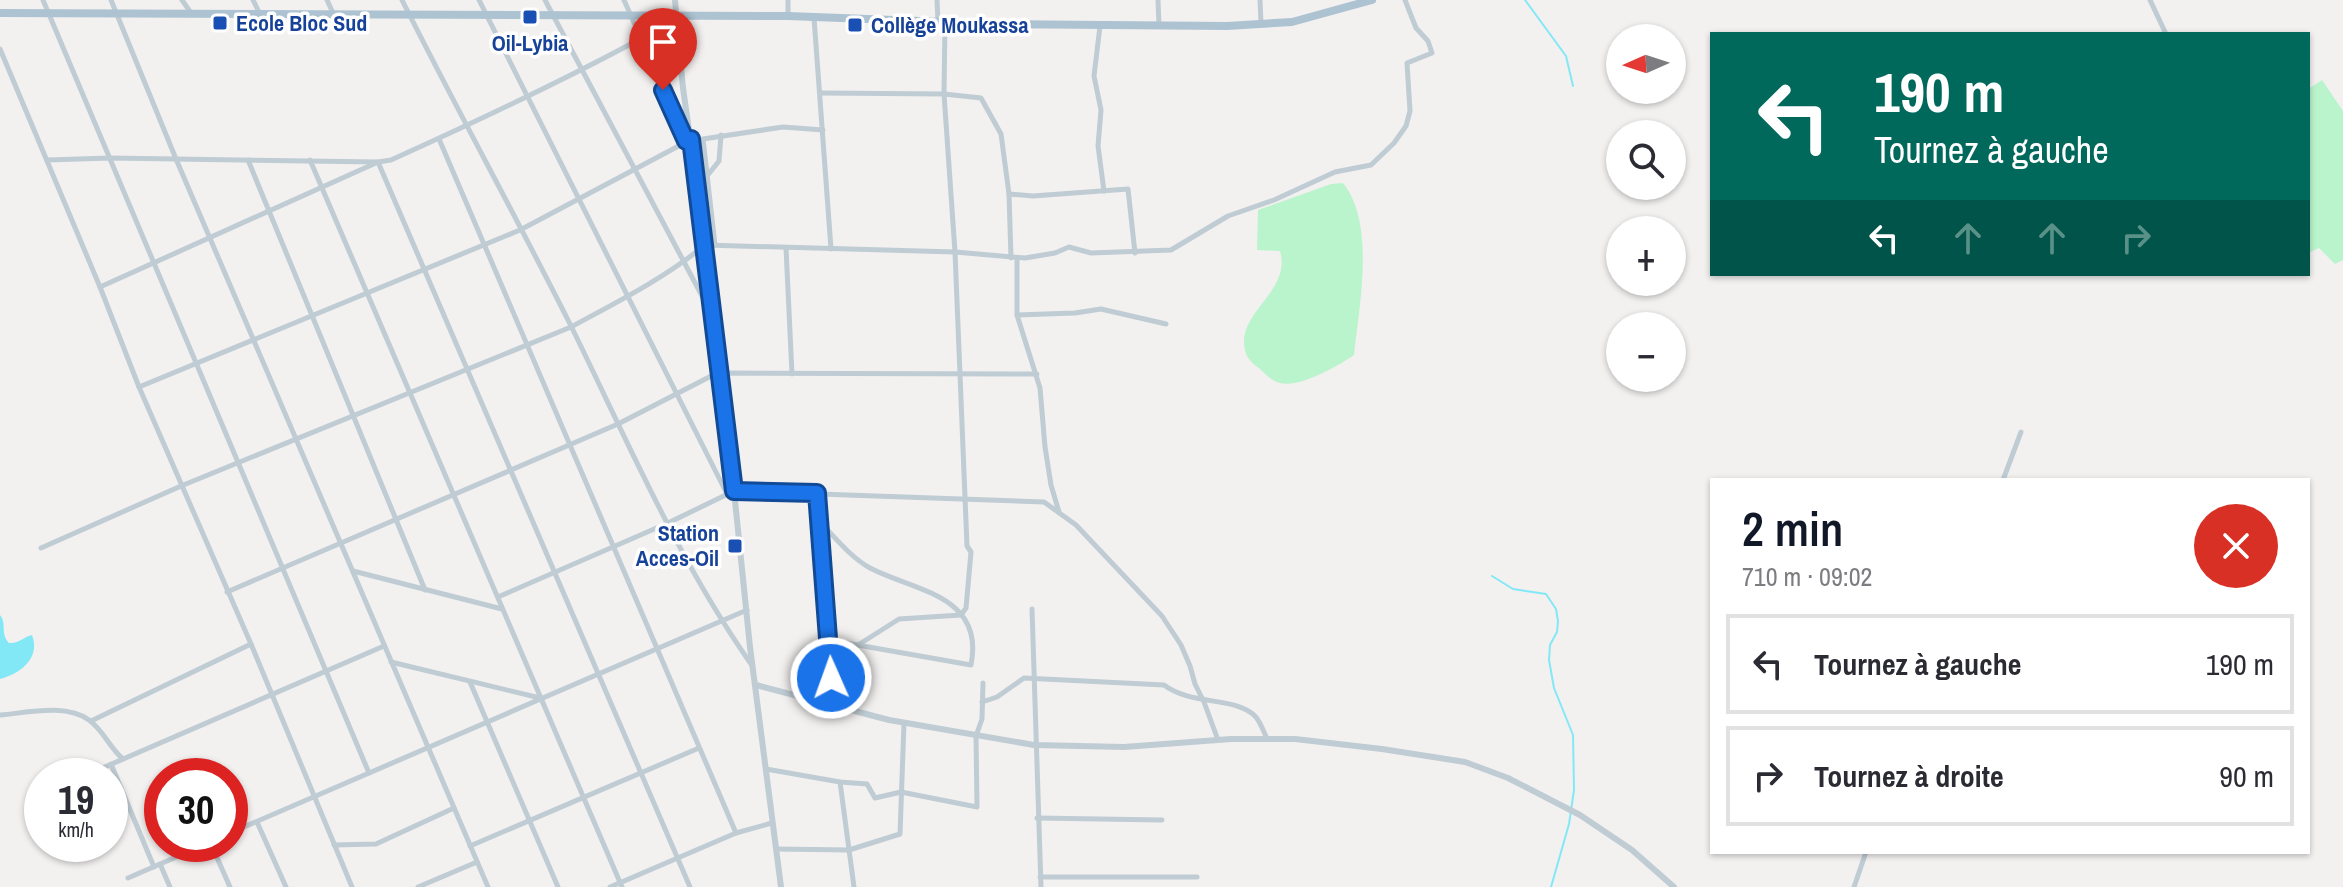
<!DOCTYPE html>
<html lang="fr">
<meta charset="utf-8">
<style>
body{margin:0;font-family:"Archivo Narrow",sans-serif;background:#f7f7f7;color:#2b2b33;height:100vh;display:flex;flex-direction:column;font-size:30px;white-space:nowrap}
*{box-sizing:border-box;margin:0}
p{font-size:26px;color:#7c7c81}
.icon{flex:none;width:44px;height:44px;fill:none;stroke:currentColor;stroke-width:2;stroke-linecap:round;stroke-linejoin:round}
.map{position:relative;flex:1;overflow:hidden}
.details{position:absolute;left:1710px;top:478px;width:600px;height:376px;display:flex;flex-direction:column;background:#fff;border-radius:0px;box-shadow:0 2px 6px #0004}
.details>*{flex:none}
.banner{position:absolute;left:1710px;top:32px;width:600px;height:244px;border-radius:0px;box-shadow:0 2px 6px #0004;background:#00695c;color:#fff;overflow:hidden}
.needle{width:52px;rotate:267deg}
.tools{position:absolute;left:1606px;top:24px;display:grid;gap:16px}
.tools a{display:grid;place-items:center;width:80px;height:80px;border-radius:50%;background:#fff;box-shadow:0 2px 6px #0004;font-size:40px}
.speed{position:absolute;left:24px;top:758px;display:flex;gap:16px;font-size:40px;font-weight:700;text-align:center}
.speed>*{display:grid;place-content:center;width:104px;height:104px;border-radius:50%;background:#fff;box-shadow:0 2px 6px #0004;line-height:1}
.speed small{font-size:20px;font-weight:400}
.speed .limit{border:12px solid #d22;background:#fff;color:#111}
.pin{position:absolute;display:grid;place-items:center;width:68px;height:68px;color:#fff;margin:-82px -34px;border-radius:50% 50% 50% 0;rotate:-45deg;box-shadow:0 0 8px #0007}
.pin .icon{rotate:45deg}
.me{position:absolute;width:88px;margin:-44px;rotate:358deg;stroke-linejoin:round;filter:drop-shadow(0 0 6px #0008)}
.turn{display:flex;align-items:center;gap:28px;height:168px;padding:0 32px;font-size:36px}
.turn .icon{width:104px;height:104px;stroke-width:2.5}
.turn b{display:block;font-size:56px;line-height:68px}
.lanes{display:flex;align-items:center;height:76px;padding:0 32px;background:#0003;justify-content:center;gap:40px;direction:ltr}
.lanes .off{opacity:.35}
.round{display:grid;place-items:center;flex:none;width:84px;height:84px;border-radius:42px;background:#f7f7f7}
.head{display:flex;align-items:center;justify-content:space-between;height:136px;padding:0 32px}
h1{font-size:48px;font-weight:600;line-height:60px;color:#111827}
ul{padding:0;list-style:none}
li{display:flex;align-items:center;gap:24px;height:100px;margin:0 16px 12px;padding:0 16px;border:4px solid #e1e1e2;border-radius:0px}
li div{flex:1}
li b{display:block;font-size:30px}
li em{font-style:normal}
.map>svg:first-child{display:block}
.green{fill:#baf4cc}
.water{fill:#83e8f6}
.lines{fill:none;stroke-linecap:round;stroke-linejoin:round}
.stream{stroke:#83e8f6;stroke-width:2}
.minor{stroke:#bfccd3;stroke-width:5}
.tertiary{stroke:#bfccd3;stroke-width:6}
.primary{stroke:#adc3d2;stroke-width:8}
.route-casing{stroke:#114b97;stroke-width:20}
.route{stroke:#1a73e8;stroke-width:14}
.transit-dot{fill:#1a4fb4;stroke:#fff;stroke-width:3}
.labels{text-anchor:middle;stroke-width:7;stroke-linejoin:round;paint-order:stroke}
.transit-label{font-size:22px;font-weight:bold;fill:#164399;stroke:#fff;text-anchor:start}
</style>
<div class="map">
<svg width="2343" height="887" viewBox="0 0 2343 887">
<rect width="100%" height="100%" fill="#f3f0f0"/>
<g class="green">
<polygon points="2322,80 2343,111 2343,260 2335,264 2319,248 2308,253 2308,89"/>
<path d="M1343 183C1376 224 1359 306 1354 355 1338 366 1300 388 1280 383 1273 382 1265 374 1260 369 1254 365 1246 358 1245 350 1236 312 1292 292 1280 251L1257 250 1258 210 1331 184Z"/>
</g>
<path class="water" d="M0 615C7 623 0 634 9 643 19 644 23 637 32 635 41 658 20 674 0 679Z"/>
<g class="lines">
<g class="stream">
<polyline points="1525,0 1566,56 1573,86"/>
<polyline points="1492,576 1513,589 1546,594 1556,609 1558,621 1557,632 1550,645 1549,660 1554,688 1573,735 1574,790 1569,824 1551,887"/>
</g>
<g class="minor">
<polyline points="43,0 369,773"/>
<polyline points="111,0 176,159 488,887"/>
<polyline points="182,0 191,13"/>
<polyline points="253,0 260,14"/>
<polyline points="327,0 333,13"/>
<path d="M402 0C457 110 517 218 572 328 628 442 678 560 751 664"/>
<polyline points="479,0 726,492"/>
<polyline points="545,0 710,311"/>
<polyline points="624,0 686,141"/>
<polyline points="937,0 938,21"/>
<polyline points="1158,0 1159,26"/>
<polyline points="1260,0 1261,23"/>
<polyline points="2150,0 2166,34"/>
<polyline points="788,15 788,0"/>
<polyline points="814,18 831,249"/>
<polyline points="1100,26 1094,76 1101,110 1098,146 1104,191"/>
<polyline points="0,49 100,287 139,387 251,644 352,887"/>
<polyline points="821,93 944,94 981,98 1001,134 1009,194 1011,258"/>
<polyline points="439,139 736,833"/>
<polyline points="47,160 110,158 378,162 690,887"/>
<polyline points="248,160 425,590"/>
<polyline points="310,160 622,887"/>
<polyline points="707,176 719,161 721,135"/>
<polyline points="1009,194 1033,196 1128,189 1135,253"/>
<polyline points="715,245 703,139 783,127 823,130"/>
<polyline points="786,248 792,374"/>
<polyline points="1017,258 1017,315 1040,388 1045,447 1051,485 1059,512"/>
<path d="M100 287 378 162 391 160C475 122 559 83 640 39"/>
<polyline points="1017,315 1075,313 1101,309 1166,324"/>
<polyline points="139,387 520,230 690,140"/>
<polyline points="2003,480 2021,432"/>
<path d="M817 493C823 558 837 642 828 705"/>
<path d="M819 521C835 537 850 557 870 568 914 591 985 595 971 665L829 640"/>
<path d="M41 548 181 486 571 327C617 302 665 278 705 245L955 252 1025 258 1055 253 1069 247 1091 253 1171 250 1228 216 1274 200 1335 172 1371 165 1394 143 1406 126 1410 111 1407 63 1432 53 1428 41 1416 28 1405 0"/>
<polyline points="353,571 502,609"/>
<polyline points="227,592 618,424 717,373 1037,374"/>
<polyline points="498,597 668,523 734,491 1044,502 1076,525 1162,616 1181,645 1190,666 1195,684 1204,702 1218,740"/>
<polyline points="1032,609 1041,887"/>
<polyline points="858,645 899,619 961,615 966,608 971,552 967,546 955,252 944,94 945,22"/>
<polyline points="391,662 540,698"/>
<polyline points="470,682 558,887"/>
<path d="M982 702 997 697 1024 678 1164 685C1192 706 1234 696 1255 716 1260 721 1264 732 1267 739"/>
<path d="M0 715C26 713 66 703 89 720 103 730 110 748 123 759"/>
<polyline points="91,721 251,644"/>
<polyline points="111,764 154,867"/>
<polyline points="766,769 840,782 867,784 875,798 901,792 977,807 976,736 982,719 983,683"/>
<polyline points="84,776 384,646"/>
<polyline points="840,782 854,887"/>
<polyline points="1037,818 1162,820"/>
<polyline points="257,822 286,887"/>
<polyline points="230,833 747,610"/>
<polyline points="211,844 230,887"/>
<polyline points="334,845 376,844 454,808"/>
<polyline points="470,846 699,748"/>
<polyline points="776,849 849,850 900,834 904,723"/>
<polyline points="160,864 170,887"/>
<polyline points="1040,877 1197,877"/>
<polyline points="128,878 206,844"/>
<polyline points="418,887 477,862"/>
<polyline points="610,887 736,833 772,823"/>
<polyline points="1854,887 1866,852"/>
</g>
<g class="tertiary">
<polyline points="675,0 683,88 705,245 717,373 734,491 750,647 781,887"/>
<polyline points="756,685 889,720 1034,745 1124,747 1231,739 1295,739 1382,749 1465,762 1508,778 1580,815 1632,850 1674,887"/>
</g>
<polyline class="primary" points="0,13 788,16 1000,24 1227,26 1292,22 1372,0"/>
</g>
<g class="lines">
<g class="route-casing">
<polyline id="route" points="663,90 686,141 691,139 734,491 817,493 831,678"/>
</g>
<use href="#route" class="route"/>
</g>
<g class="transit-dot">
<rect x="522" y="9" width="16" height="16" rx="4"/>
<rect x="212" y="15" width="16" height="16" rx="4"/>
<rect x="847" y="17" width="16" height="16" rx="4"/>
<rect x="727" y="538" width="16" height="16" rx="4"/>
</g>
<g class="labels">
<g class="transit-label">
<text x="236" y="31">Ecole Bloc Sud</text>
<text x="871" y="33">Collège Moukassa</text>
<text x="530" y="51" text-anchor="middle">Oil-Lybia</text>
<text x="719" y="541" text-anchor="end">Station<tspan x="719" dy="25">Acces-Oil</tspan></text>
</g>
</g>
</svg>
<div class="tools">
<a><svg class="needle" viewBox="-14 -14 28 28"><path d="M0-13l5 13h-10z" fill="#e53935"/><path d="M0 13l5-13h-10z" fill="#7c7c81"/></svg></a>
<a><svg class="icon" aria-label="search" viewBox="0 0 24 24"><circle cx="10" cy="10" r="6"/><path d="M15 15l6 6"/></svg></a>
<a>+</a>
<a>−</a>
</div>
<div class="speed"><div>19<small>km/h</small></div><div class="limit">30</div></div>
<div class="pin" style="left:663px;top:90px;background:#d93025"><svg class="icon" aria-label="arrive" viewBox="0 0 24 24"><path d="M6 21V4h12l-3 4 3 4H6"/></svg></div>
<svg class="me" style="left:831px;top:678px" viewBox="-20 -20 40 40"><circle r="17" fill="#1a73e8" stroke="#fff" stroke-width="3"/><path d="M0-11L8 9 0 5-8 9z" fill="#fff"/></svg>
<div class="banner">
<div class="turn"><svg class="icon" aria-label="left" viewBox="0 0 24 24"><path d="M17 20v-9H6M10 6l-5 5 5 5"/></svg><div><b>190 m</b>Tournez à gauche</div></div>
<div class="lanes"><svg class="icon" aria-label="left" viewBox="0 0 24 24"><path d="M17 20v-9H6M10 6l-5 5 5 5"/></svg><svg class="icon off" aria-label="ahead" viewBox="0 0 24 24"><path d="M12 20V5M6 11l6-6 6 6"/></svg><svg class="icon off" aria-label="ahead" viewBox="0 0 24 24"><path d="M12 20V5M6 11l6-6 6 6"/></svg><svg class="icon off" aria-label="right" viewBox="0 0 24 24"><path d="M7 20v-9h11M14 6l5 5-5 5"/></svg></div>
</div>
<section class="details">
<div class="head"><div><h1>2 min</h1><p>710 m · 09:02</p></div><a class="round" style="background:#d93025;color:#fff"><svg class="icon" aria-label="close" viewBox="0 0 24 24"><path d="M6 6l12 12M18 6L6 18"/></svg></a></div>
<ul>
<li><svg class="icon" aria-label="left" viewBox="0 0 24 24"><path d="M17 20v-9H6M10 6l-5 5 5 5"/></svg><div><b>Tournez à gauche</b></div><em>190 m</em></li>
<li><svg class="icon" aria-label="right" viewBox="0 0 24 24"><path d="M7 20v-9h11M14 6l5 5-5 5"/></svg><div><b>Tournez à droite</b></div><em>90 m</em></li>
</ul>
</section>
</div>
